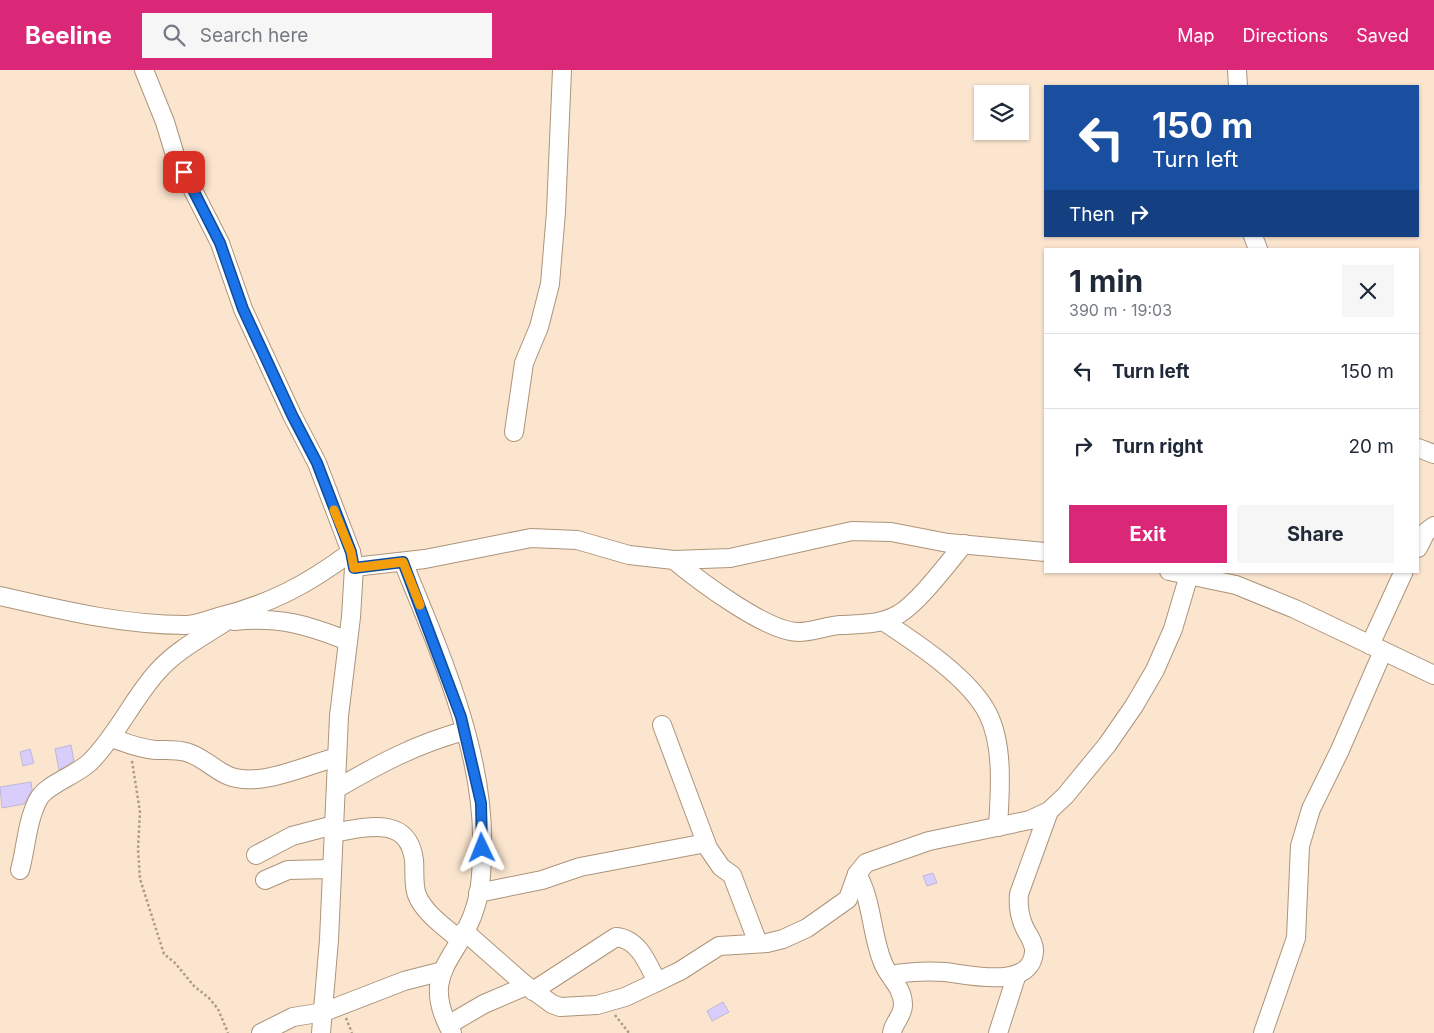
<!DOCTYPE html>
<meta charset="utf-8">
<style>
body{margin:0;font-family:Inter,sans-serif;background:#f6f6f7;color:#1f2937;height:100vh;display:flex;flex-direction:column;font-size:19px;white-space:nowrap}
*{box-sizing:border-box;margin:0}
p{font-size:16px;color:#747a83}
.icon{flex:none;width:28px;height:28px;fill:none;stroke:currentColor;stroke-width:2;stroke-linecap:round;stroke-linejoin:round}
.map{position:relative;flex:1;overflow:hidden}
.panel{position:absolute;left:1044px;top:178px;width:375px;height:325px;display:flex;flex-direction:column;background:#fff;border-radius:0px;box-shadow:0 1px 4px #0004}
.panel>*{flex:none}
.banner{position:absolute;left:1044px;top:15px;width:375px;height:152px;border-radius:0px;box-shadow:0 1px 4px #0004;background:#1a4fa0;color:#fff;overflow:hidden}
.fabs{position:absolute;left:974px;top:15px;display:grid;gap:10px}
.fabs a{display:grid;place-items:center;width:55px;height:55px;border-radius:0px;background:#fff;box-shadow:0 1px 4px #0004;font-size:25px}
.pin{position:absolute;display:grid;place-items:center;width:42px;height:42px;color:#fff;margin:-21px;border-radius:10px;box-shadow:0 2px 8px #0006}
.me{position:absolute;width:55px;margin:-28px;rotate:358deg;stroke-linejoin:round;filter:drop-shadow(0 0 4px #0008)}
.turn{display:flex;align-items:center;gap:18px;height:105px;padding:0 25px;font-size:22px}
.turn .icon{width:65px;height:65px;stroke-width:2.5}
.turn b{display:block;font-size:35px;line-height:42px}
.then{display:flex;align-items:center;height:48px;padding:0 25px;background:#0003;gap:10px;font-size:19px}
.round{display:grid;place-items:center;flex:none;width:52px;height:52px;border-radius:0px;background:#f6f6f7}
.overview{display:flex;align-items:center;justify-content:space-between;height:85px;padding:0 25px}
h1{font-size:30px;font-weight:700;line-height:38px}
.action{display:flex;gap:10px;margin-top:auto;padding:10px 25px}
.action a{flex:1;height:58px;border-radius:0px;background:#db2777;color:#fff;font-size:20px;font-weight:700;line-height:58px;text-align:center}
.action a+a{background:#f6f6f7;color:#1f2937}
ul{padding:0;list-style:none}
li{display:flex;align-items:center;gap:15px;height:75px;padding:0 25px;border-top:1px solid #e0e1e3}
li div{flex:1}
li b{display:block;font-size:19px}
li em{font-style:normal}
header{display:flex;align-items:center;gap:30px;box-sizing:border-box;height:70px;padding:0 25px;background:#db2777;color:#fff}
header strong{font-size:24px}
nav{display:flex;gap:28px;margin-inline-start:auto;font-size:18px}
.search{width:350px;height:45px;background:#f6f6f7;display:flex;align-items:center;gap:12px;box-sizing:border-box;padding:0 18px;border-radius:0px;color:#747a83;font-size:19px}
.map>svg:first-child{display:block}
.building{fill:#d8cdfb;stroke:#bfb7d9}
.lines{fill:none;stroke-linecap:round;stroke-linejoin:round}
.minor-casing{stroke:#ad947a;stroke-width:20}
.path{stroke:#ac9b8a;stroke-width:2.5;stroke-dasharray:2.5 2.5;stroke-linecap:butt}
.minor{stroke:#fff;stroke-width:18}
.route-casing{stroke:#114b97;stroke-width:12}
.route{stroke:#1a73e8;stroke-width:9}
.slow{stroke:#f59e0b;stroke-width:9}
</style>
<header>
<strong>Beeline</strong>
<div class="search"><svg class="icon" aria-label="search" viewBox="0 0 24 24"><circle cx="10" cy="10" r="6"/><path d="M15 15l6 6"/></svg>Search here</div>
<nav><a>Map</a><a>Directions</a><a>Saved</a></nav>
</header>
<div class="map">
<svg width="1434" height="963" viewBox="0 0 1434 963">
<rect width="100%" height="100%" fill="#fbe5cf"/>
<g class="building">
<polygon points="71,675 74,691 59,700 55,679"/>
<polygon points="30,679 34,693 23,696 20,682"/>
<polygon points="31,712 32,720 24,734 2,738 0,717"/>
<polygon points="933,803 937,813 927,816 923,806"/>
<polygon points="723,932 729,942 712,951 707,941"/>
</g>
<g class="lines">
<g class="minor-casing">
<g id="minor">
<polyline points="144,0 165,52 175,85 220,173 243,239 292,345 317,393 351,482 354,497 351,547 339,646 329,870 321,963"/>
<polyline points="1237,0 1238,16"/>
<polyline points="1253,166 1258,179"/>
<polyline points="514,362 524,293 539,257 550,214 556,142 562,0"/>
<polyline points="1418,378 1434,384"/>
<polyline points="1418,478 1426,462 1434,456"/>
<path d="M674 490C698 510 767 562 798 562 812 562 826 556 840 555 861 554 880 555 899 544 920 531 947 494 964 474"/>
<path d="M403 492C439 580 485 683 482 778 482 796 481 818 476 835 461 889 417 901 452 963"/>
<polyline points="354,497 425,489 531,468 577,470 629,485 674,490 730,488 852,461 891,462 948,473 1045,482"/>
<polyline points="1169,501 1236,515 1295,539 1434,605"/>
<path d="M0 526C61 540 122 555 185 555 196 555 208 550 218 547 271 534 308 514 351 482"/>
<path d="M234 551C278 546 308 555 348 571"/>
<path d="M883 551C915 572 970 608 988 644 1004 676 1000 722 998 757"/>
<polyline points="1370,575 1404,501"/>
<polyline points="662,655 708,778 721,797 732,805 758,873"/>
<path d="M112 668C126 673 140 679 156 680 166 680 176 679 186 682 202 686 214 700 229 706 260 718 307 695 337 687"/>
<path d="M336 719C379 694 416 674 464 661"/>
<path d="M333 763C366 757 408 745 414 790 415 801 413 815 417 825 424 843 446 858 460 870"/>
<polyline points="256,785 292,766 334,755"/>
<path d="M20 800C26 778 27 751 38 730 45 714 79 705 92 690 118 663 133 629 157 602 177 579 206 565 231 548"/>
<path d="M857 804C873 832 871 865 883 893 889 908 903 917 903 935 903 946 893 953 892 963"/>
<polyline points="265,810 288,800 331,799"/>
<polyline points="478,823 542,810 580,797 706,773"/>
<polyline points="464,861 523,913 552,934 560,937 597,935 625,927 657,912 680,901 719,876 767,873 783,869 807,858 848,829 857,804 866,793 929,771 1030,750 1049,741 1065,726 1107,675 1134,636 1155,600 1173,559 1189,505"/>
<path d="M891 905C907 902 928 901 945 902 970 905 1031 920 1034 882 1035 872 1026 863 1023 854 1019 844 1018 835 1019 824L1049 741"/>
<path d="M533 921 616 867C639 869 648 894 657 912"/>
<polyline points="448,955 484,934 526,916"/>
<polyline points="261,963 293,947 324,942 404,911 443,901"/>
<polyline points="998,963 1017,904"/>
<polyline points="1263,963 1296,868 1300,776 1311,739 1340,680 1383,581"/>
</g>
</g>
<g class="path">
<polyline points="132,691 140,742 138,779 140,809 164,884 175,893 194,916 209,928 218,939 228,963"/>
<polyline points="615,945 629,963"/>
<polyline points="346,948 352,963"/>
</g>
<use href="#minor" class="minor"/>
</g>
<g class="lines">
<g class="route-casing">
<polyline id="route" points="184,102 220,173 243,239 292,345 317,393 351,482 354,498 403,492 461,647 481,733 482,778"/>
</g>
<use href="#route" class="route"/>
<polyline class="slow" points="334,440 351,482 354,498 403,492 420,535"/>
</g>
</svg>
<div class="fabs">
<a><svg class="icon" aria-label="layers" viewBox="0 0 24 24"><path d="M12 4l9 5-9 5-9-5zM3 14l9 5 9-5"/></svg></a>
</div>
<div class="pin" style="left:184px;top:102px;background:#d93025"><svg class="icon" aria-label="arrive" viewBox="0 0 24 24"><path d="M6 21V4h12l-3 4 3 4H6"/></svg></div>
<svg class="me" style="left:482px;top:778px" viewBox="-20 -20 40 40"><path d="M0-17L14 15 0 8-14 15z" fill="#1a73e8" stroke="#fff" stroke-width="4"/></svg>
<div class="banner">
<div class="turn"><svg class="icon" aria-label="left" viewBox="0 0 24 24"><path d="M17 20v-9H6M10 6l-5 5 5 5"/></svg><div><b>150 m</b>Turn left</div></div>
<div class="then">Then<svg class="icon" aria-label="right" viewBox="0 0 24 24"><path d="M7 20v-9h11M14 6l5 5-5 5"/></svg></div>
</div>
<section class="panel">
<div class="overview"><div><h1>1 min</h1><p>390 m · 19:03</p></div><a class="round"><svg class="icon" aria-label="close" viewBox="0 0 24 24"><path d="M6 6l12 12M18 6L6 18"/></svg></a></div>
<ul>
<li><svg class="icon" aria-label="left" viewBox="0 0 24 24"><path d="M17 20v-9H6M10 6l-5 5 5 5"/></svg><div><b>Turn left</b></div><em>150 m</em></li>
<li><svg class="icon" aria-label="right" viewBox="0 0 24 24"><path d="M7 20v-9h11M14 6l5 5-5 5"/></svg><div><b>Turn right</b></div><em>20 m</em></li>
</ul>
<div class="action"><a>Exit</a><a>Share</a></div>
</section>
</div>
